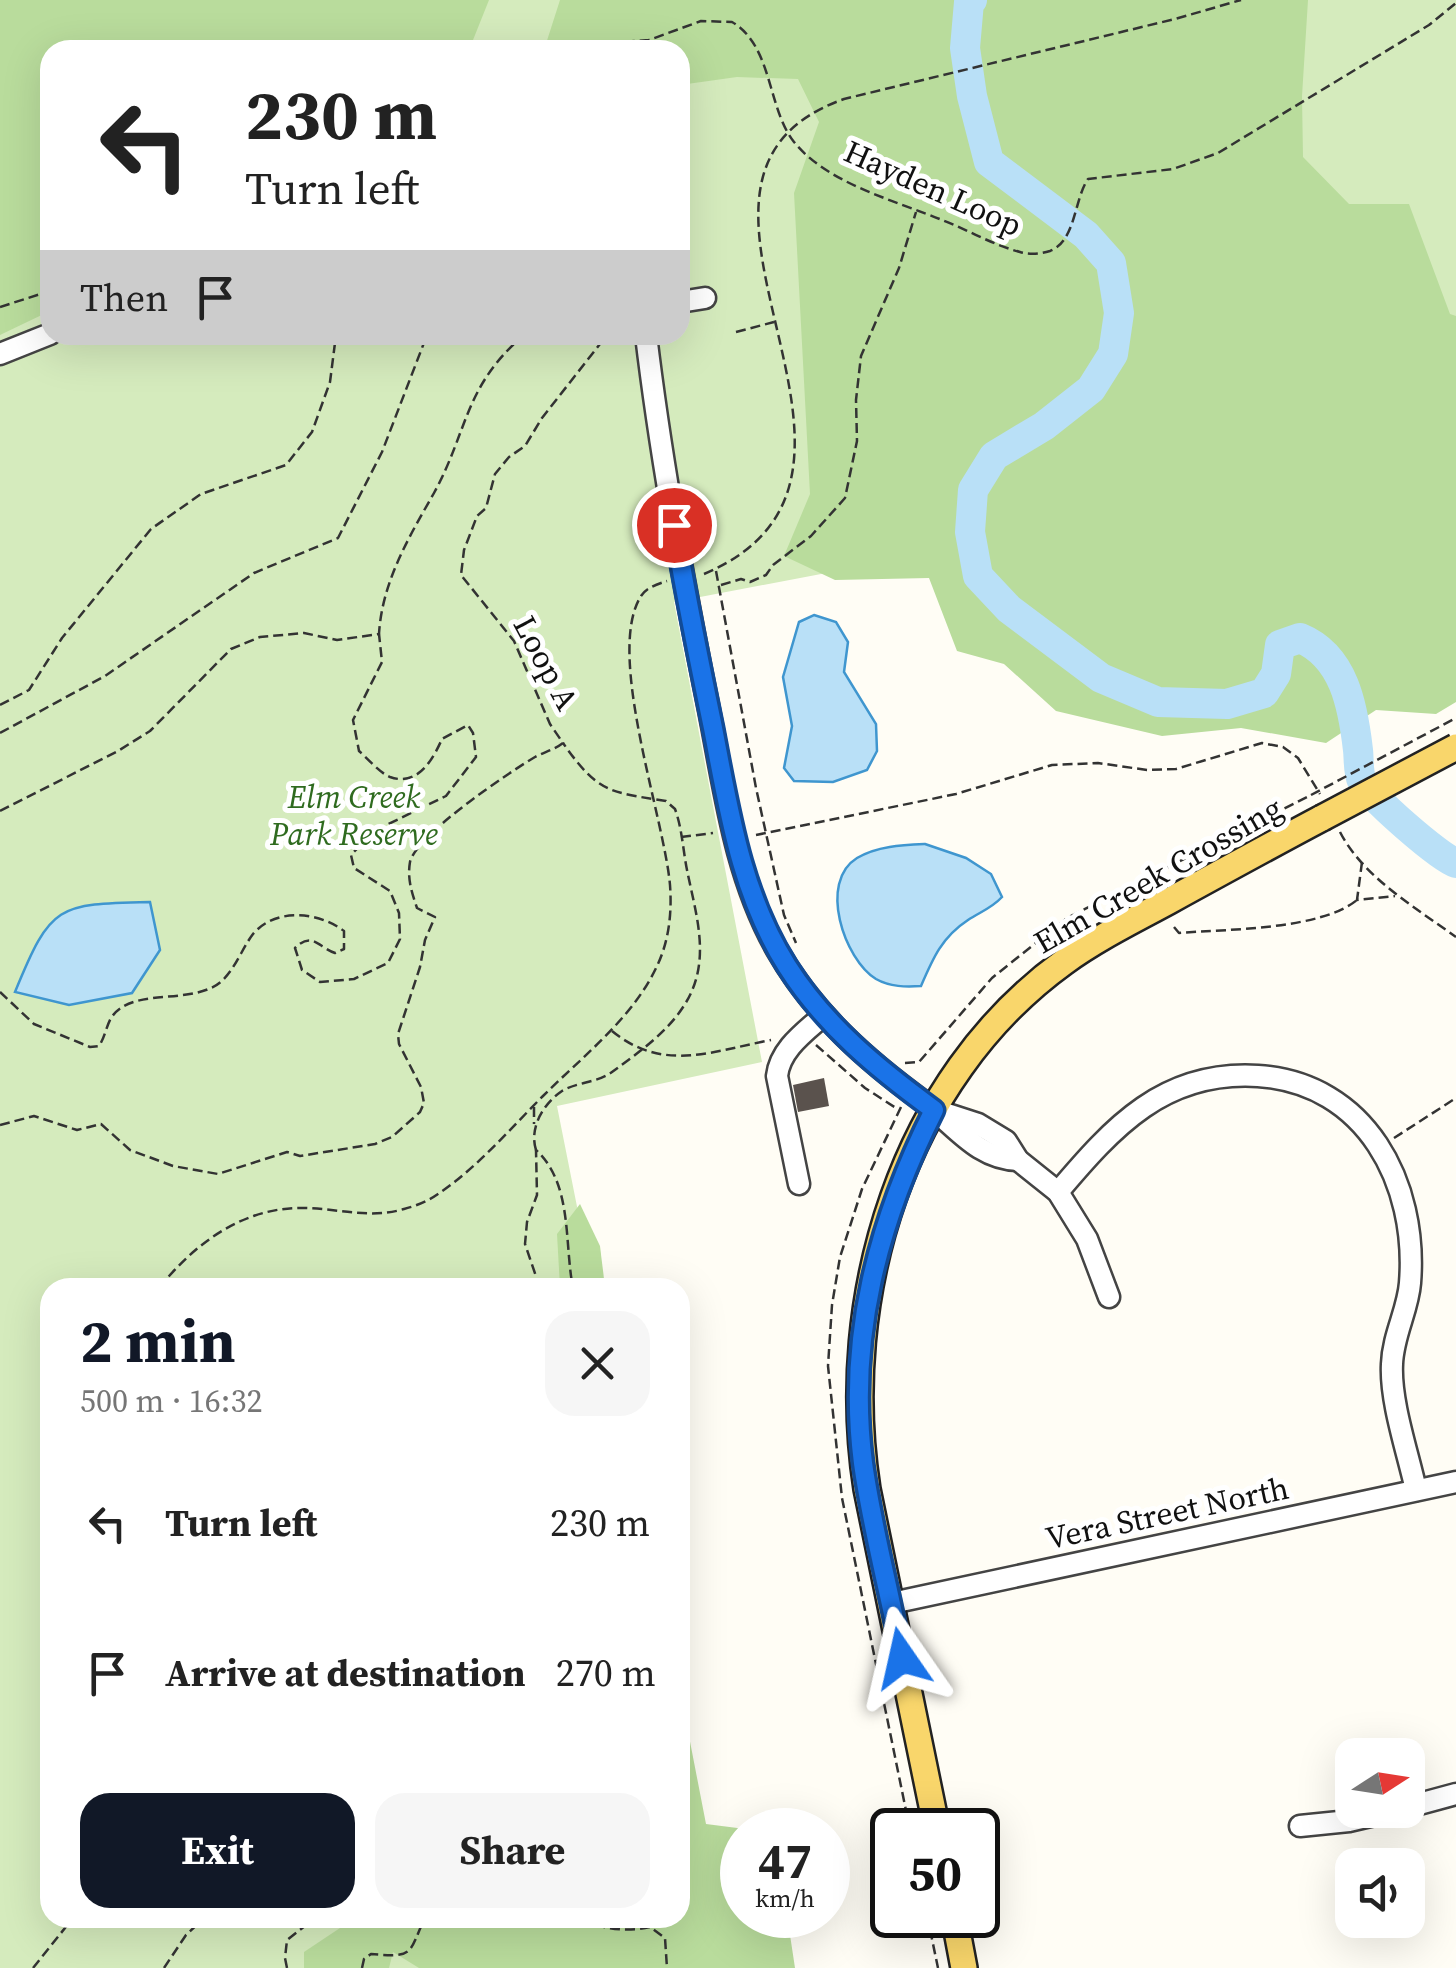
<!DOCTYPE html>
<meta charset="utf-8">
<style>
body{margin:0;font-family:"Source Serif 4",serif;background:#f6f6f6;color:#222;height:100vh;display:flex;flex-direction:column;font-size:38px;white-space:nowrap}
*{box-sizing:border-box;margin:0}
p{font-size:32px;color:#767676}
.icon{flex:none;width:55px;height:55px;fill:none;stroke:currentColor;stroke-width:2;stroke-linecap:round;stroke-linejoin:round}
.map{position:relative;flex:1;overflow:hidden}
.sheet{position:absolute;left:40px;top:1278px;width:650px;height:650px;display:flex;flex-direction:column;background:#fff;border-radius:30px;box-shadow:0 10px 40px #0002}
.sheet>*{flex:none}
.hud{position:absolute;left:40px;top:40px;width:650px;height:305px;border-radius:30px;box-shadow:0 10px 40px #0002;background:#fff;color:#222;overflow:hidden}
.needle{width:65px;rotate:78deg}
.controls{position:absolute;left:1335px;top:1738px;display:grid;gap:20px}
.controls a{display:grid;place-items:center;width:90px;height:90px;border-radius:20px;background:#fff;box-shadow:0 10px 40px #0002;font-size:50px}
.speed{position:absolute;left:720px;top:1808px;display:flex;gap:20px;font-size:50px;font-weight:700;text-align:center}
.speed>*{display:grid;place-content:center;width:130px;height:130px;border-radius:50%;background:#fff;box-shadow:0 10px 40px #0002;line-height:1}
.speed small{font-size:25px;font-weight:400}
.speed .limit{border:5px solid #111;border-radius:15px;background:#fff;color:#111}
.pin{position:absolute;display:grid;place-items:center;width:85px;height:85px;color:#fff;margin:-42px;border:5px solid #fff;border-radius:50%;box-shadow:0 2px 10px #0007}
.me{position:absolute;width:110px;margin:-55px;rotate:349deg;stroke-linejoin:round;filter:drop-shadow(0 0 8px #0008)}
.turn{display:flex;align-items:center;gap:35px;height:210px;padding:0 40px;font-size:45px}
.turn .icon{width:130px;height:130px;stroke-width:2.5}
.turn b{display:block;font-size:70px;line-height:85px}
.then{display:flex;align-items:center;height:95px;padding:0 40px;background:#0003;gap:20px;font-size:38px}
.round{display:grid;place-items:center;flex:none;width:105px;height:105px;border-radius:30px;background:#f6f6f6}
.headline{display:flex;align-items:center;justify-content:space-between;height:170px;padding:0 40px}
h1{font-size:60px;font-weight:700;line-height:75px;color:#111827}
.button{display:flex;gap:20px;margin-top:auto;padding:20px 40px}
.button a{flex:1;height:115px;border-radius:30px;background:#111827;color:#fff;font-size:40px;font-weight:700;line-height:115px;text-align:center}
.button a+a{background:#f6f6f6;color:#222}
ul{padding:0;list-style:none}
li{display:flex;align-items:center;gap:30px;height:150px;padding:0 40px}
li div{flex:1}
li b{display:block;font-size:38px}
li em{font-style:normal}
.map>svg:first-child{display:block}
.green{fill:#d5ebbd;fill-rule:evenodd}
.forest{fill:#b9dc9c}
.water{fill:#b9e0f7;stroke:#3f96cf;stroke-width:2.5}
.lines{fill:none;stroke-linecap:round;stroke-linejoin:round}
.river{stroke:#b9e0f7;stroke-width:30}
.building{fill:#5a524d}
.minor-casing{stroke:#444;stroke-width:25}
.major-casing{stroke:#222;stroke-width:30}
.path{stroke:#333;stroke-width:2.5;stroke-dasharray:10 5;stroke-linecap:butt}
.minor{stroke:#fff;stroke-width:20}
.major{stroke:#f9d66b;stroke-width:25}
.major-bridge-casing{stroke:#222;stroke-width:30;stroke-linecap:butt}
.path-bridge{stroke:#333;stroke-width:2.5;stroke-dasharray:10 5;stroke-linecap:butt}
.major-bridge{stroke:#f9d66b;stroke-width:25}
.route-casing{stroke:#114b97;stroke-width:25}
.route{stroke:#1a73e8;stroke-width:18}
.labels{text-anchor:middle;stroke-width:10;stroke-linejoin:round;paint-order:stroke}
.street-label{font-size:32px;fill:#111;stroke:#fff}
.park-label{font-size:32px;font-style:italic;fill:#2f6b1f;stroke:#fff}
</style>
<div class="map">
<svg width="1456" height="1968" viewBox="0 0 1456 1968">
<rect width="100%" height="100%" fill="#fffdf5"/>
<path class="green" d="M0 0H1456V453L674 602 762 1062 557 1106 593 1287 50 1288V1918H680L727 1968H0ZM50 50H680V335H50Z"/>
<g class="forest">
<polygon points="0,0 489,0 469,50 50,50 50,311 0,335"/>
<polygon points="560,0 1308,0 1302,96 1303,157 1349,204 1409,204 1450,314 1456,316 1456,702 1436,714 1376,710 1326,743 1241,728 1162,736 1056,711 1004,664 957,651 929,578 835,580 784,556 810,494 794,193 819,122 798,79 737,77 680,85 680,50 544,50"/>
<polygon points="580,1204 600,1246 605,1287 560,1287 557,1234"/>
<polygon points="680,1690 706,1824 753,1830 742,1830 742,1915 787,1915 795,1968 419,1968 393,1952 389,1968 304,1968 304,1952 355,1918 680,1918"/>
</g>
<g class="water">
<polygon points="814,615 836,622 848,642 844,672 876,724 877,751 867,770 833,782 794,781 784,768 792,726 783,677 799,622"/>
<path d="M925 844 966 858 991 874 1002 897C992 908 980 912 968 920 942 937 933 958 921 986 906 987 890 987 876 979 844 959 818 882 857 858 877 846 902 845 925 844Z"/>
<path d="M150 902 160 950 132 993 69 1005 15 992C51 904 57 904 150 902Z"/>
</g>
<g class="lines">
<path class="river" d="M972 0 969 2 965 48 972 96 989 162 1086 235 1111 263 1119 313 1113 354 1091 389 1044 426 994 456 973 490 970 532 978 576 1009 609 1101 678 1158 702 1227 704 1264 693 1276 674 1280 645 1300 638C1344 656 1353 706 1358 750 1359 758 1358 773 1362 781 1369 796 1440 858 1456 863"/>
</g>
<polygon class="building" points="824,1078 829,1106 798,1112 793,1085"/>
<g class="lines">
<g class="minor-casing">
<g id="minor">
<polyline points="680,302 705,298"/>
<path d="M646 335C661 461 684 586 709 710 725 792 735 876 777 950 813 1013 866 1060 924 1102 955 1125 977 1159 1018 1160"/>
<polyline points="0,354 50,334"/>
<polyline points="941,1112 978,1124 1006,1141 1018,1160 1058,1192 1087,1239 1109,1297"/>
<path d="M799 1184 777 1076C780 1049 805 1032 824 1015"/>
<path d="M1058 1192C1113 1127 1164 1070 1258 1076 1366 1083 1418 1183 1410 1283 1408 1310 1393 1335 1392 1364 1390 1402 1408 1453 1416 1490"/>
<polyline points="892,1603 1456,1482"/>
<polyline points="1408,1807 1456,1794"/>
<polyline points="1300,1826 1349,1821 1396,1810"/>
</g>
</g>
<g class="major-casing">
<g id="major">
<path d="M937 1830 867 1489C837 1297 902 1079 1064 962 1097 938 1134 920 1169 901 1220 873 1271 845 1322 818"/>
<polyline points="954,1915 964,1968"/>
</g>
</g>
<g class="path">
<path d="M505 50 649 40 701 21 732 22C773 46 767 108 794 142 828 184 894 200 942 220 968 230 993 245 1020 252 1030 255 1040 254 1050 251 1076 241 1074 199 1088 179L1173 169 1218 153 1429 25 1456 3"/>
<polyline points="0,307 50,291"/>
<polyline points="736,332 774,322"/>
<polyline points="716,571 756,788 784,915 796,943"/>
<path d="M704 574C938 475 618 179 844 99L1175 19 1241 0"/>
<polyline points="721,585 741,579 750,582 766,575 773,565 811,536 845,498 857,441 856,400 861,356 899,268 916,212"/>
<polyline points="0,705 29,690 62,638 151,529 201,494 286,465 312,432 330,382 336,335"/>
<polyline points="0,733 105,676 254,573 338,538 382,452 427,335"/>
<path d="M0 811 118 751 150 731 231 649 260 637 304 633 337 640 379 634C382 582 409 537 434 493 468 431 464 386 524 335"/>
<path d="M1340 832C1363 877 1416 908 1456 937"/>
<polyline points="756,835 956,794 1052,765 1098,763 1147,770 1176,769 1262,743 1283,747 1298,758 1320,794"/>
<polyline points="681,837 713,833"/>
<polyline points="1362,862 1357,900 1395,896"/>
<path d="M1174 927 1179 933C1227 929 1320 930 1357 900"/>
<path d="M0 992 34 1024 90 1047 99 1046C105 1037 106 1027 111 1018 130 989 178 1003 211 988 232 979 240 951 253 934 276 907 319 912 344 931V949L335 953C318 947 312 931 295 948L302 970 320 982 354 979 388 963 400 939 399 913 390 891 354 868 351 855 374 831 446 796 476 757 473 733 468 725 442 739C433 759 418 787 390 777 380 773 368 759 359 751L353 720 382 662 379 634"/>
<path d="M612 1031C663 1073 713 1051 771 1040"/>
<polyline points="816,1045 865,1088 896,1108"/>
<polyline points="905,1063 919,1062 992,978 1067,918 1311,795"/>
<polyline points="534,1107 534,1124"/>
<polyline points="901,1107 862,1189 840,1257 832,1305 828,1366 842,1498 910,1830"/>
<path d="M0 1125 34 1116 77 1130 101 1124 130 1150 173 1166 218 1174 287 1152 300 1156 375 1144 392 1137 420 1112 424 1103 421 1087 399 1044 398 1034 420 967 425 940 435 917 417 908C412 893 407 879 410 862 416 835 508 773 535 757 544 752 554 750 563 743L550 724 514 641 461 575 464 550 477 516 486 508 495 474 509 457 525 446 542 418 607 335"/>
<polyline points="1394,1138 1456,1098"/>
<path d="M536 1150C529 1128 543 1104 562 1091 577 1082 597 1083 612 1072 638 1053 668 1032 685 1004 712 961 696 915 687 870 683 850 682 828 675 809L666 801C609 792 598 793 563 743"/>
<path d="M159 1288C196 1242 245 1206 306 1208 339 1209 371 1219 404 1209 416 1206 428 1201 438 1194 477 1168 510 1129 543 1096 583 1056 633 1018 657 966 669 941 672 913 670 885 664 816 605 653 641 596 647 587 658 584 667 581"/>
<path d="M540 1288 525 1244 527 1222 537 1195 536 1150C573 1184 564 1243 573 1288"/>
<polyline points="927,1915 938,1968"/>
<path d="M582 1918C600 1930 629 1932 650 1927L665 1938 667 1968"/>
<polyline points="33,1968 73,1918"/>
<polyline points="164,1968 186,1935 204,1918"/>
<polyline points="287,1968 285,1958 287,1940 315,1918"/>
<path d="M362 1968 364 1959 371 1954C416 1958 408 1953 425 1918"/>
</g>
<use href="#minor" class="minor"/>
<use href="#major" class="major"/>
<g class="major-bridge-casing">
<polyline id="major-bridge" points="1322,818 1456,747"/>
</g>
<polyline class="path-bridge" points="1311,795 1456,718"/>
<use href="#major-bridge" class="major-bridge"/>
</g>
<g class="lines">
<g class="route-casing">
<path id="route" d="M674 525C685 593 699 660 713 728 729 811 741 893 787 966 825 1026 878 1069 934 1110 878 1221 847 1338 863 1463 872 1528 890 1593 902 1658"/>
</g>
<use href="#route" class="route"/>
</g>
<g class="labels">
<g class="street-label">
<text transform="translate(933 188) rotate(24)" y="11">Hayden Loop</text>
<text transform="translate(546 663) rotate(62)" y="11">Loop A</text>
<text transform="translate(1158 875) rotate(-30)" y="11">Elm Creek Crossing</text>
<text transform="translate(1167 1513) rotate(-12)" y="11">Vera Street North</text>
</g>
<g class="park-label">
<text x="354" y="808">Elm Creek<tspan x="354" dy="37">Park Reserve</tspan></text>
</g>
</g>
</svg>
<div class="controls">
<a><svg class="needle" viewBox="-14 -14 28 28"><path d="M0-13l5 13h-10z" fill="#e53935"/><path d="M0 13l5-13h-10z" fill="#767676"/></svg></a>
<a><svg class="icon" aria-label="sound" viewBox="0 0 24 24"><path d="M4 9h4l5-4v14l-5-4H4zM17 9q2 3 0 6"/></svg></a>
</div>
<div class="speed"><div>47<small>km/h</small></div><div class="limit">50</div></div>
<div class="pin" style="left:674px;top:525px;background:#d93025"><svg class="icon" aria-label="arrive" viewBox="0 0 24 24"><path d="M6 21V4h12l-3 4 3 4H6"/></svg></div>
<svg class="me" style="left:902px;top:1658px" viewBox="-20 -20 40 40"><path d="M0-17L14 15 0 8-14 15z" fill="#1a73e8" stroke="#fff" stroke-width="4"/></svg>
<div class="hud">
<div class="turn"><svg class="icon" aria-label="left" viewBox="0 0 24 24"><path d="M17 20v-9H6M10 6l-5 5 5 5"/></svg><div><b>230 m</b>Turn left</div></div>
<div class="then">Then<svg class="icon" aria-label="arrive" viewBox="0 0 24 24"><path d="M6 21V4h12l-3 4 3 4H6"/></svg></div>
</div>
<section class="sheet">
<div class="headline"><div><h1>2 min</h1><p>500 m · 16:32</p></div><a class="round"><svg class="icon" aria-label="close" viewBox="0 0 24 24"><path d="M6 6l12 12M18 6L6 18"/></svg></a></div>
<ul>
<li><svg class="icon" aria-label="left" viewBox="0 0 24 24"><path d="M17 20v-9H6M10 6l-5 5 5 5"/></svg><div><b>Turn left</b></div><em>230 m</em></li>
<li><svg class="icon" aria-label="arrive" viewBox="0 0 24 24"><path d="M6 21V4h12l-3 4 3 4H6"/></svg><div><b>Arrive at destination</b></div><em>270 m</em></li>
</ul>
<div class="button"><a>Exit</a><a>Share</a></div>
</section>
</div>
